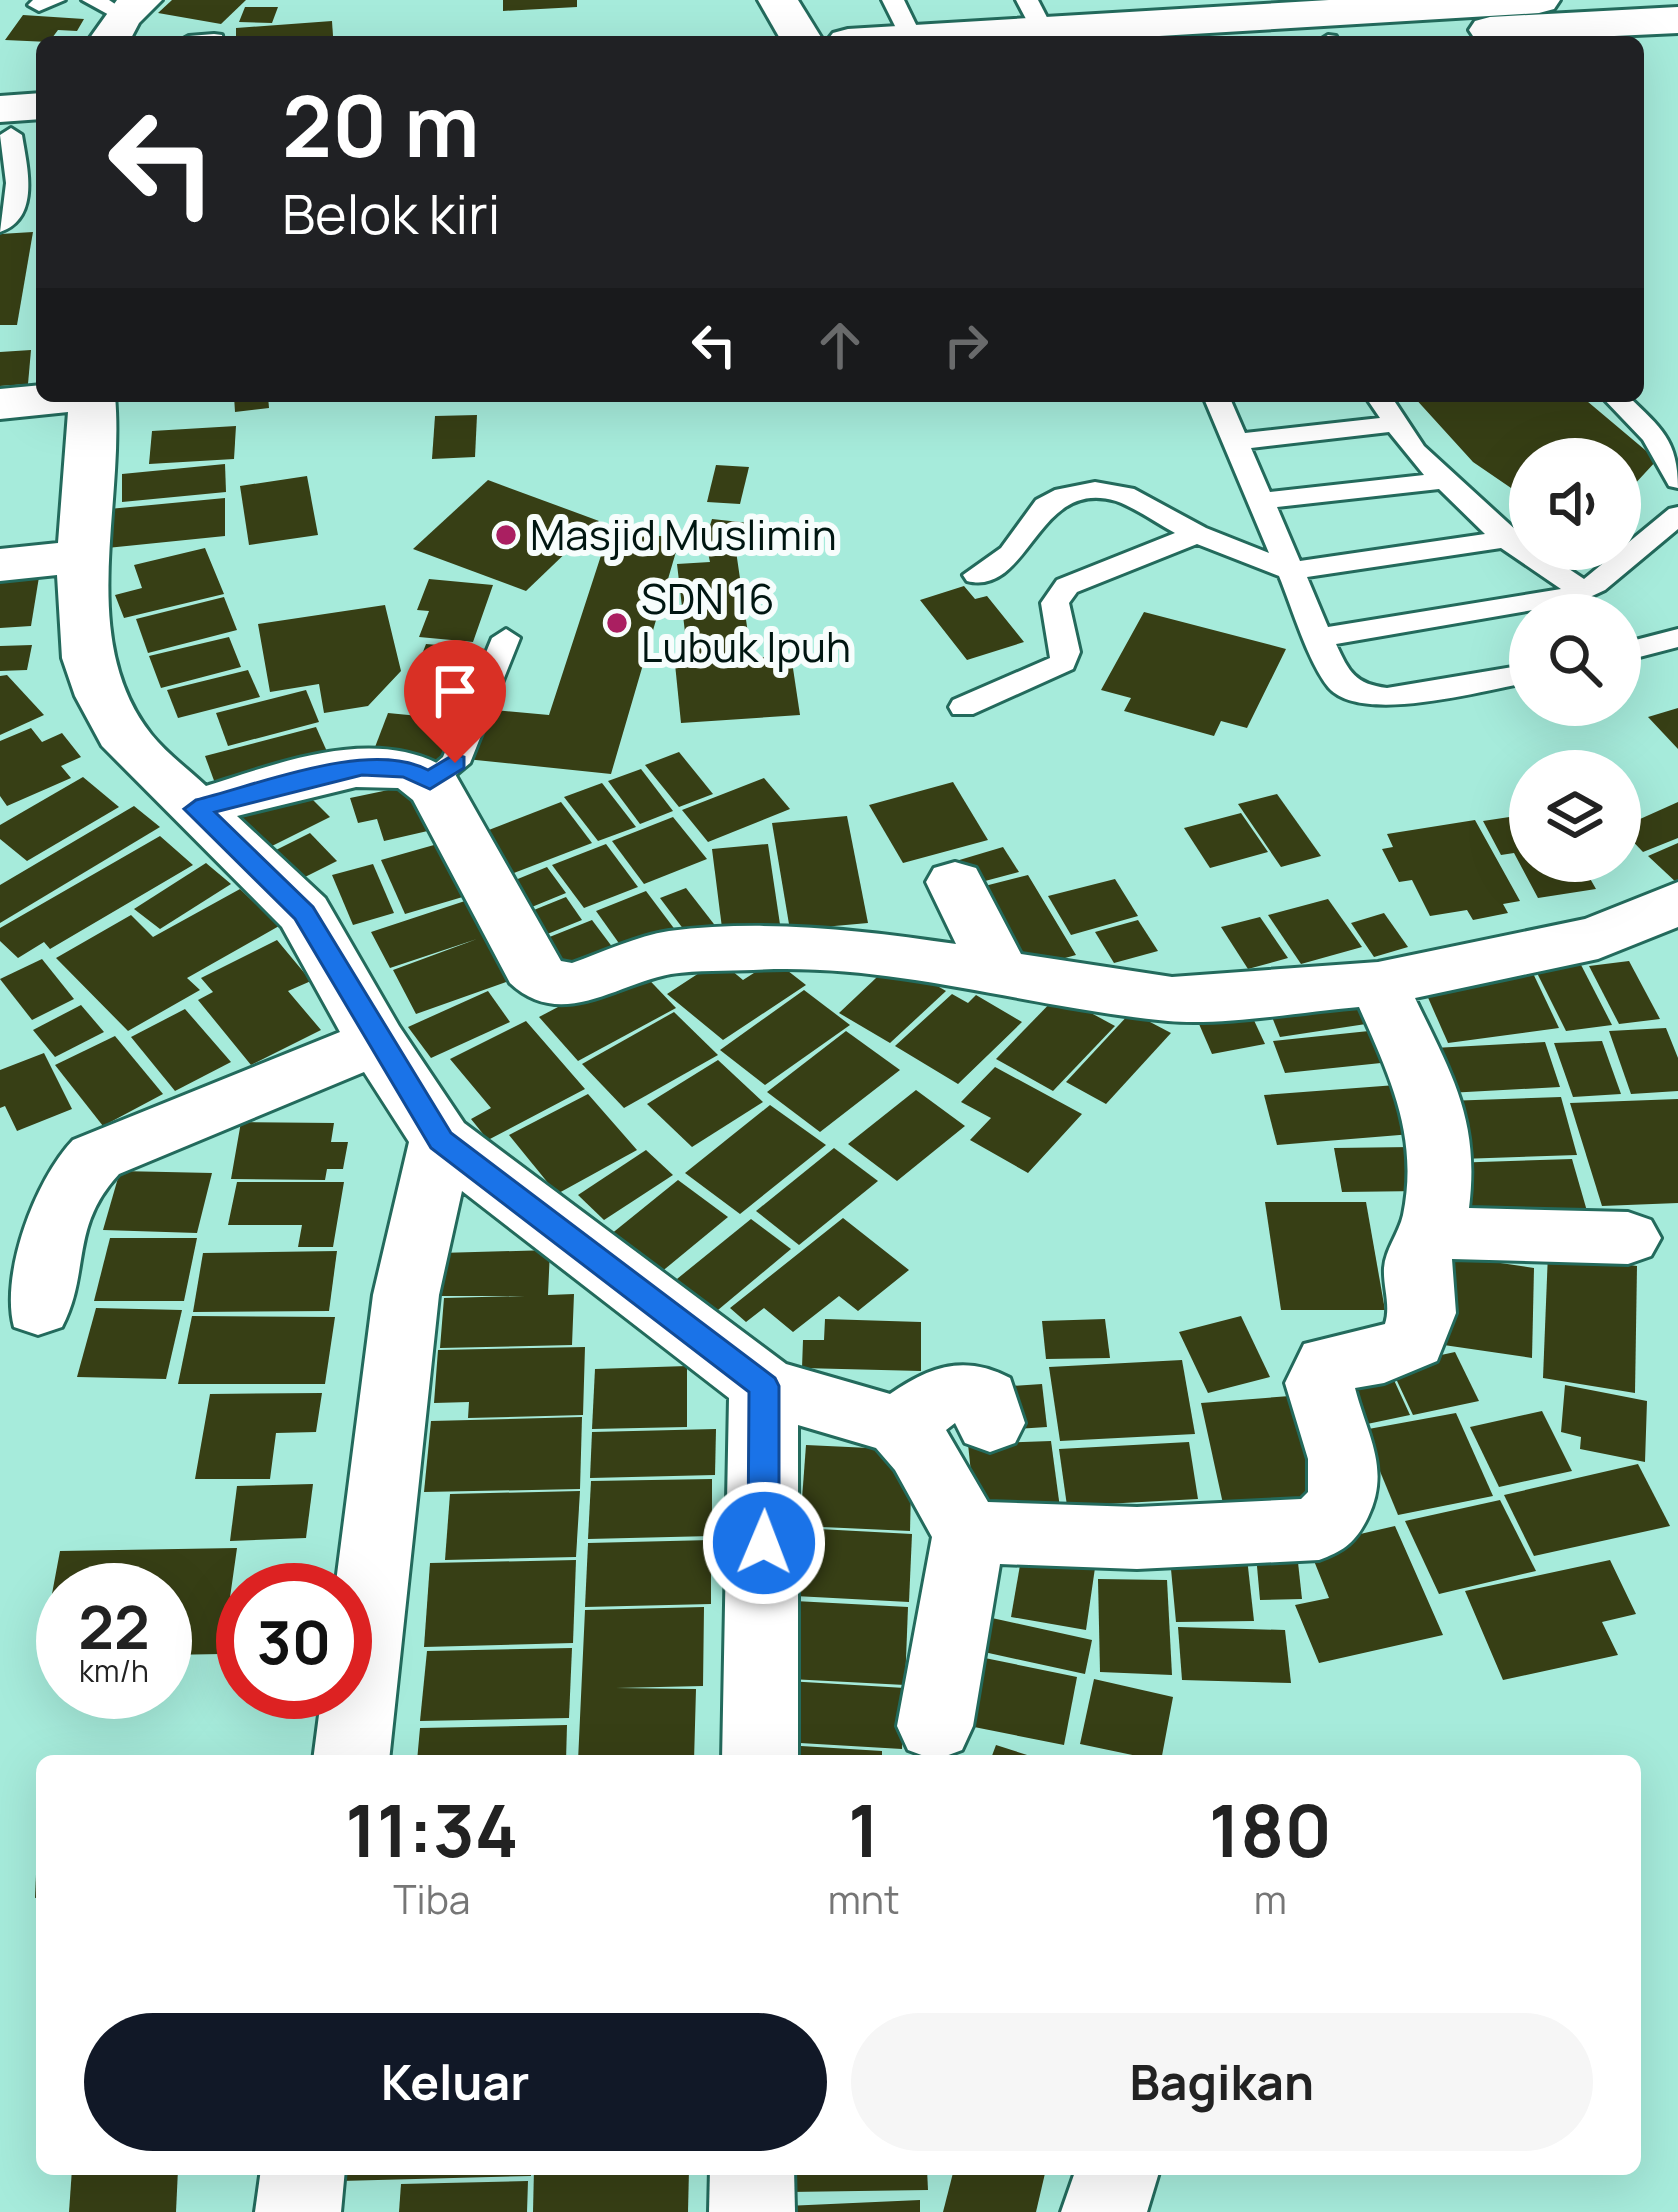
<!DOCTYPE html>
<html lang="id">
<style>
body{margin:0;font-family:Manrope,sans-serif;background:#f6f6f6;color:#222;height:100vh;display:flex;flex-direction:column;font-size:45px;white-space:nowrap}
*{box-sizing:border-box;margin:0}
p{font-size:39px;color:#767676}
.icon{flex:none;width:66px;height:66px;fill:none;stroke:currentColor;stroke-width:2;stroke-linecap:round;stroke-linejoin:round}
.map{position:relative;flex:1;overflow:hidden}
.side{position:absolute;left:36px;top:1755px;width:1605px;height:420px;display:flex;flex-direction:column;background:#fff;border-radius:18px;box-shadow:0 12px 48px #0002}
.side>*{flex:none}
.guide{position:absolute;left:36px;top:36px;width:1608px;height:366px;border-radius:18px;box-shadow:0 12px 48px #0002;background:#202124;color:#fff;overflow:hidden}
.controls{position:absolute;left:1509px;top:438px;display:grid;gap:24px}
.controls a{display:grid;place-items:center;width:132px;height:132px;border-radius:50%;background:#fff;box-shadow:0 12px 48px #0002;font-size:60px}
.speed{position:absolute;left:36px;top:1563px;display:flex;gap:24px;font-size:60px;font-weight:700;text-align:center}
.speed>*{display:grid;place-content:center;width:156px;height:156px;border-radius:50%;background:#fff;box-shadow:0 12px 48px #0002;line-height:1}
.speed small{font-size:30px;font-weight:400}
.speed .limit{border:18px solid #d22;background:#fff;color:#111}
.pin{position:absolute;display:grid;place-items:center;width:102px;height:102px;color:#fff;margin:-123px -51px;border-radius:50% 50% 50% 0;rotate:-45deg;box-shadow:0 0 12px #0007}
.pin .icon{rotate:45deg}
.me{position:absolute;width:132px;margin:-66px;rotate:1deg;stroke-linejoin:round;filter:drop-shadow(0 0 9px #0008)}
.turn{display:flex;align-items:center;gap:42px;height:252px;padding:0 48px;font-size:54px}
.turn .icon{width:156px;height:156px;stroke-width:2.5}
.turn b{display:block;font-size:84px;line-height:102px}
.lanes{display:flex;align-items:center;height:114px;padding:0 48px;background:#0003;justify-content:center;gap:60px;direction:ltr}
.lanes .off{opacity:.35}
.eta{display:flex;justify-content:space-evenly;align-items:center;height:204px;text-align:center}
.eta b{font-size:72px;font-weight:700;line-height:84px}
.action{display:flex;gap:24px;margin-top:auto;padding:24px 48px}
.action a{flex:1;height:138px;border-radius:72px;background:#111827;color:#fff;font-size:48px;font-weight:700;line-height:138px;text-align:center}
.action a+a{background:#f6f6f6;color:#222}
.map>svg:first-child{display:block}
.building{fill:#373f15}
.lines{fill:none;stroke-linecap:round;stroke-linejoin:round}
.lane-casing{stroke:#236a5c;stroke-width:6}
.street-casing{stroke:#236a5c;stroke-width:6}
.highway-casing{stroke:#236a5c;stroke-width:6}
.lane{fill:#fff;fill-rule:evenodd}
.street{fill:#fff;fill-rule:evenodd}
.highway{fill:#fff;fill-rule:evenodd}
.route{fill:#1a73e8;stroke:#114b97;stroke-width:3}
.poi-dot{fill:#aa1f61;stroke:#f7fdfc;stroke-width:4.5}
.labels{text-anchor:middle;stroke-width:12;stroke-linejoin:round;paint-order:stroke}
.poi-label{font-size:42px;fill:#001611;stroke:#f7fdfc;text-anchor:start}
</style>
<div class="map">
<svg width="1678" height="2212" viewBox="0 0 1678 2212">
<rect width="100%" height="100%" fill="#a6ebdb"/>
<g class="building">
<polygon points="172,0 246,0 221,24 158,13"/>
<polygon points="503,0 577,0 577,7 503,11"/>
<polygon points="245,7 278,7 272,23 239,22"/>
<polygon points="23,15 84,19 77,31 58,30 49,42 5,40"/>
<polygon points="332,21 333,36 236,42 236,28"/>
<polygon points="33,232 17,325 0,325 0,234"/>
<polygon points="31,350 28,384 0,386 0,352"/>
<polygon points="234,396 268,396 269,408 235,412"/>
<polygon points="1413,396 1581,396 1657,460 1620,500 1620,459 1530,459 1530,501 1473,462"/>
<polygon points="477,415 475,457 432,459 435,416"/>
<polygon points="236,426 234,459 149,464 152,431"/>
<polygon points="225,464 226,492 122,502 122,474"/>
<polygon points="716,465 749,467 740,504 707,502"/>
<polygon points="307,476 318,535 249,545 240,486"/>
<polygon points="488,480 599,521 526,591 413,549"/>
<polygon points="225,498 225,536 107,548 109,509"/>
<polygon points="712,519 749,523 742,548 704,545"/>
<polygon points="609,531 680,538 611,774 466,759 484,709 549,715"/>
<polygon points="205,548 224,594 124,618 115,595 142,588 134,565"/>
<polygon points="736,551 751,654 688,658 677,564 710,562 708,553"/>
<polygon points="39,577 31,626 0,628 0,579"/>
<polygon points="429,579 493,585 473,642 419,637 429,611 417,610"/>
<polygon points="964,586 975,599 987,596 1024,642 967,660 920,600"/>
<polygon points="224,597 237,630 148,653 136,619"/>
<polygon points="385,605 401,671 368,706 324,713 319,684 270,692 258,624"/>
<polygon points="1144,612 1286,649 1247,728 1221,721 1214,736 1124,711 1131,698 1101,690"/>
<polygon points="229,637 241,667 161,688 149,656"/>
<polygon points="426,644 498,650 484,690 411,683"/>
<polygon points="32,645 27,670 0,671 0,646"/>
<polygon points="791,655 800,715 681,723 675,664"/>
<polygon points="248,670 260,697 178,718 167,690"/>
<polygon points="7,675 44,715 0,735 0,676"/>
<polygon points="306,690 319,722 228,746 216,713"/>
<polygon points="1678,708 1678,749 1648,717"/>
<polygon points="388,713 460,720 445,762 372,755"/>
<polygon points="316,727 329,756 216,786 205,756"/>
<polygon points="31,728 42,742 62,733 81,757 61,766 71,778 7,806 0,796 0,741"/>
<polygon points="679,752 713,794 679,807 645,765"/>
<polygon points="641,769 673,811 640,824 608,781"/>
<polygon points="83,777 119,807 27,861 0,839 0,825"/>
<polygon points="764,778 790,809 708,842 682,810"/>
<polygon points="953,782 988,840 903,863 869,805"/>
<polygon points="296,783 330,817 264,850 231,815"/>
<polygon points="602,783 636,827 598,841 564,797"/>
<polygon points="417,784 432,830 384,841 377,819 358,823 350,798"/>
<polygon points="1277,794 1321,856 1281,867 1238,804"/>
<polygon points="561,802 592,843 506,876 476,835"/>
<polygon points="1678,802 1678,838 1643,852 1620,828"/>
<polygon points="134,806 160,827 0,923 0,885"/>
<polygon points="1241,813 1268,852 1210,868 1184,828"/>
<polygon points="1530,814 1530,861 1580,861 1596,889 1538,898 1514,853 1501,855 1483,821"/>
<polygon points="847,816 868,923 790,930 772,823"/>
<polygon points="673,817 707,859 644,884 612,841"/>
<polygon points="1475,820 1520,901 1503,904 1508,913 1473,920 1467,910 1430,916 1412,880 1399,882 1382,849 1393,847 1387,834"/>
<polygon points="310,833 337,861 295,882 268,854"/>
<polygon points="160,836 193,865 50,949 44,942 18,958 0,941 0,928"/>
<polygon points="441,843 466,896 405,914 381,860"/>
<polygon points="1678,843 1678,884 1648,856"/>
<polygon points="606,844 638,887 584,908 552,865"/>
<polygon points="768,844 781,931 723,936 712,849"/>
<polygon points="1003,847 1019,872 970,885 956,861"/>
<polygon points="206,863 231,884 160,929 134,909"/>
<polygon points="373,864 394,913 353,925 332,875"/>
<polygon points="547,867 566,893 522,911 503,885"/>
<polygon points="1028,875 1076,955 1032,967 1025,954 1004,959 965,891"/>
<polygon points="1115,879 1138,916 1071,935 1048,896"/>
<polygon points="686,888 717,928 690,938 660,898"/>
<polygon points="240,889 279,926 187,978 200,990 128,1031 56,958 131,915 153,937"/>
<polygon points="646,891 679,935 628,956 596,911"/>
<polygon points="480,896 499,931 485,936 509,981 416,1014 393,970 477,939 390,968 371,932"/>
<polygon points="566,897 582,920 540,937 524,914"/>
<polygon points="1328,899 1362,947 1301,964 1268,915"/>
<polygon points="1384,913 1408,947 1374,957 1351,923"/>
<polygon points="1260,917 1288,958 1248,969 1221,927"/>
<polygon points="592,920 622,960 576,979 547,938"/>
<polygon points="1138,920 1158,951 1114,963 1095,932"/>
<polygon points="277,940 311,981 288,991 321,1030 251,1065 198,1000 213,992 201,978"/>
<polygon points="42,959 74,999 32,1020 0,979"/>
<polygon points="719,960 743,980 774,960 806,985 723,1040 667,994"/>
<polygon points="894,961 946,991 890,1043 839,1013"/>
<polygon points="1579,961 1612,1025 1566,1031 1534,967"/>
<polygon points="1629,961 1660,1019 1619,1024 1589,966"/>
<polygon points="636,966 676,1008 578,1061 539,1017"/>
<polygon points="1531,969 1559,1028 1448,1043 1422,984"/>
<polygon points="804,990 850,1025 765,1085 720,1050"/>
<polygon points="488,991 510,1022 431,1058 408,1027"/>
<polygon points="952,994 968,1003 976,995 1022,1022 958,1084 895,1046"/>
<polygon points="1353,994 1366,1024 1280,1037 1268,1007"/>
<polygon points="1058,995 1115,1026 1053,1091 996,1059"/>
<polygon points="81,1005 104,1032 55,1057 33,1030"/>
<polygon points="185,1009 231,1062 175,1091 131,1037"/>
<polygon points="674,1012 718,1055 624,1108 582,1064"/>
<polygon points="1131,1012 1171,1033 1106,1104 1066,1082"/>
<polygon points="1252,1016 1265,1044 1212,1054 1199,1024"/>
<polygon points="526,1021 585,1089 488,1140 471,1119 491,1108 450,1059"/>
<polygon points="1666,1028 1678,1058 1678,1091 1631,1094 1609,1031"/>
<polygon points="846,1031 900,1070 820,1132 767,1092"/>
<polygon points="1369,1031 1381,1063 1285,1073 1273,1041"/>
<polygon points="115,1036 163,1094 103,1126 55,1065"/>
<polygon points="1602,1041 1621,1094 1573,1097 1554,1043"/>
<polygon points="1545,1042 1560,1087 1448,1093 1434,1048"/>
<polygon points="44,1053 72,1109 17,1131 5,1106 0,1108 0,1070"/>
<polygon points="718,1060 763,1102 692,1147 647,1104"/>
<polygon points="995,1067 1082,1114 1028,1173 970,1140 991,1118 961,1102"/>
<polygon points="1396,1085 1412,1134 1277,1145 1264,1095"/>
<polygon points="916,1090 965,1126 897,1181 848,1144"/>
<polygon points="588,1094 637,1150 557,1194 509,1135"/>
<polygon points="1561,1097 1577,1155 1460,1159 1446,1101"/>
<polygon points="1678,1099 1678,1203 1602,1206 1570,1103"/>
<polygon points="770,1105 826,1145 740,1214 685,1173"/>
<polygon points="241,1122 334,1123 331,1142 348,1142 343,1169 327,1169 325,1180 231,1179"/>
<polygon points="1412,1147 1421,1191 1342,1192 1334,1148"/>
<polygon points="834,1148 878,1181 799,1245 756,1211"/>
<polygon points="646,1150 673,1175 604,1220 578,1195"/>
<polygon points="1572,1159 1589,1218 1464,1223 1449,1163"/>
<polygon points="120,1171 212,1173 197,1233 103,1230"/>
<polygon points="678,1180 728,1217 654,1278 605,1239"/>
<polygon points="237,1182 344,1182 333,1247 298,1247 302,1225 228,1225"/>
<polygon points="1265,1202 1366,1202 1385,1310 1281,1310"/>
<polygon points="843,1218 909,1270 858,1311 839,1296 793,1332 764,1308 746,1322 730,1308"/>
<polygon points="751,1219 791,1249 712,1315 672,1283"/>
<polygon points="110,1238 197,1238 184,1301 94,1301"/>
<polygon points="550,1250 548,1295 574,1294 572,1345 440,1348 444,1298 525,1296 437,1296 440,1253"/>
<polygon points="337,1251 329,1311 193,1312 203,1253"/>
<polygon points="1433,1253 1534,1268 1532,1358 1430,1343"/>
<polygon points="1548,1253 1637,1266 1635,1393 1543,1378"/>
<polygon points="96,1308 182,1310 166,1379 77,1377"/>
<polygon points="192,1316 335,1317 325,1384 178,1384"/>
<polygon points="1241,1316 1270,1377 1208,1393 1179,1332"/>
<polygon points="825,1319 921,1322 921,1371 802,1368 803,1340 824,1340"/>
<polygon points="1105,1319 1110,1358 1046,1359 1042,1321"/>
<polygon points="585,1347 583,1415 468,1418 469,1402 434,1403 438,1350"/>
<polygon points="1455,1352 1479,1401 1413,1415 1390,1366"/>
<polygon points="1182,1360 1195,1434 1060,1441 1049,1367"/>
<polygon points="687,1366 687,1427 592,1429 595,1369"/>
<polygon points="1388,1367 1410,1415 1348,1428 1327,1379"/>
<polygon points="1042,1384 1047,1427 1016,1429 1011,1386"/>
<polygon points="1565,1385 1647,1401 1645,1462 1580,1449 1581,1437 1561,1432"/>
<polygon points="322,1393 316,1432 276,1433 270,1479 195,1479 210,1394"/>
<polygon points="1303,1395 1326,1467 1310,1508 1225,1513 1201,1403"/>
<polygon points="1542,1411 1572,1471 1499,1487 1470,1427"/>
<polygon points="1456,1413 1493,1496 1398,1515 1363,1430"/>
<polygon points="582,1417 580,1489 424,1492 431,1421"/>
<polygon points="716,1429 715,1475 590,1478 592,1432"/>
<polygon points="1051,1441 1060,1508 975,1511 968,1444"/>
<polygon points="1189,1442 1198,1499 1067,1506 1059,1449"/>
<polygon points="806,1445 912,1450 910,1531 800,1526"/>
<polygon points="1638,1464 1670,1526 1534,1556 1504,1495"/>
<polygon points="712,1479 712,1536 588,1539 591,1481"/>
<polygon points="313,1484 306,1538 230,1541 237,1486"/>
<polygon points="580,1491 576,1557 445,1560 450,1494"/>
<polygon points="1500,1500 1536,1571 1439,1594 1405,1521"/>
<polygon points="1395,1526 1443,1635 1319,1663 1295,1605 1329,1598 1308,1546"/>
<polygon points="800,1528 912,1534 909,1602 795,1596"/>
<polygon points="711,1540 711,1604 585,1607 588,1543"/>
<polygon points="1024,1542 1097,1554 1086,1630 1011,1617"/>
<polygon points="1255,1544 1296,1544 1302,1599 1260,1600"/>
<polygon points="237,1548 222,1654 165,1655 165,1590 63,1590 63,1658 40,1658 60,1551"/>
<polygon points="1169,1548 1246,1549 1254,1621 1176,1622"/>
<polygon points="576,1560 573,1643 424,1647 430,1563"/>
<polygon points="1610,1560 1636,1614 1602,1622 1618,1655 1503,1680 1465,1591"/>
<polygon points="1098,1579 1167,1580 1172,1675 1100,1672"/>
<polygon points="795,1601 908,1607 905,1685 790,1679"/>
<polygon points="704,1607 703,1686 616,1688 696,1689 694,1761 578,1761 585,1610"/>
<polygon points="992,1618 1092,1640 1085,1674 984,1652"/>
<polygon points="1178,1627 1285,1630 1291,1683 1182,1680"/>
<polygon points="572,1648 569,1718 420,1721 427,1651"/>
<polygon points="970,1655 1077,1677 1064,1745 954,1723"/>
<polygon points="1094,1679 1173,1697 1161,1761 1080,1744"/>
<polygon points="787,1681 905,1688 902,1749 783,1742"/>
<polygon points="567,1725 566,1761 417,1761 420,1728"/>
<polygon points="996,1745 1043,1760 1043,1761 990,1761"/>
<polygon points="801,1746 882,1751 882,1761 800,1761"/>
<polygon points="38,1829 42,1829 42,1897 35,1898"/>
<polygon points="72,2169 178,2169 176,2212 69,2212"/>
<polygon points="342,2169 531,2169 531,2176 340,2181"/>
<polygon points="534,2169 689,2169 688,2212 533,2212"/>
<polygon points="789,2169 927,2169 928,2190 789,2192"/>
<polygon points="954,2169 1046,2169 1036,2212 943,2212"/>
<polygon points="528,2181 527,2212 399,2212 401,2184"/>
<polygon points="920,2200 920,2212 786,2212 786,2206"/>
</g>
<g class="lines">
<g class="lane-casing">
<g id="lane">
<polygon points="65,0 39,11 28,5 33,0"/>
<polygon points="82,0 109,0 133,16 122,22"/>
<polygon points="882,0 904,0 922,37 919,42 903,42"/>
<polygon points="1016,0 1038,0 1054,31 1051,36 1035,36"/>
<polygon points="214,34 222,35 223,42 178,42 189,36"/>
<polygon points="1328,35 1336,36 1339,42 1317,42"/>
<path d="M11 128 22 135C27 167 41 218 0 232L6 183 0 135Z"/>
<path d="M1203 396H1229L1245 433 1380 418 1365 396H1391L1424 446 1530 543V549H1539L1584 579 1669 509 1678 507V529L1605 590 1579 602 1336 644C1349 672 1355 684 1387 688L1530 664V682C1485 690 1362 725 1329 688 1308 663 1292 607 1279 576L1197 544 1077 592 1069 603 1080 652 1073 669 973 714H953L949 707 953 700 1050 658 1041 603 1057 580 1175 533C1156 523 1136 508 1116 501 1036 477 1030 597 967 581L963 575 1001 548 1036 500 1055 490 1095 482 1134 489 1206 528 1269 553ZM1389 432 1424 475 1270 492 1251 448ZM1439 489 1485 534 1300 561 1277 507ZM1501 548 1561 589 1328 627 1307 577Z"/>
<path d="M1601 396H1628C1661 428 1678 440 1678 488L1669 486 1643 440Z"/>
<polygon points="506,629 520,638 470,763 440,788 420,788 415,781 443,757 492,638"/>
<polygon points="1678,629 1678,647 1620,662 1620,644"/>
</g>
</g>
<g class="street-casing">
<g id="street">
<polygon points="117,0 162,0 139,23 129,42 87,42"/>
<polygon points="758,0 798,0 824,42 782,42"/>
<path d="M42 385V396H115C125 505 76 639 151 734 166 753 188 769 206 786 282 762 383 722 455 774L561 961 572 963C603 952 637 936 669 931 765 919 861 930 956 944L926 882 934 868 955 862 976 868 1021 954 1172 977 1378 962 1585 919 1678 882V927L1598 959 1415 998C1452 1075 1480 1120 1469 1208L1628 1212 1651 1220 1661 1238 1651 1256 1628 1264 1452 1259 1456 1313 1437 1361 1384 1383 1355 1388C1367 1435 1391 1469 1368 1517 1356 1542 1344 1551 1319 1560L1137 1569 1000 1564 973 1726 962 1750 935 1760 908 1750 897 1726 932 1537 895 1470 876 1448 798 1425V1761H722L729 1398 462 1191 439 1295 389 1761H313L322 1692H345V1590H335L373 1295 409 1142 364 1072 119 1174C69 1228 91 1271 62 1327L38 1335 14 1327C0 1274 35 1180 73 1140L340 1032 282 927 102 746 75 696 62 658 57 575 0 581V549L58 543 68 412 0 419V389ZM356 787 398 788 413 800 510 983C561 1031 616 984 671 974 698 970 727 971 753 970 893 962 1029 1008 1168 1021 1223 1026 1301 1012 1359 1007 1390 1077 1419 1137 1403 1215 1399 1233 1385 1250 1384 1268 1383 1288 1391 1305 1385 1324L1304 1344 1285 1383 1308 1459V1492L1301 1499 1137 1507 988 1502 946 1430 955 1423 965 1443 990 1452 1015 1443 1025 1423 1010 1378C965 1354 930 1366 890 1394L786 1364 464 1123 399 1026 325 898 237 816Z"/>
<polygon points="261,2169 345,2169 341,2212 255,2212"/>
<polygon points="710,2169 794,2169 795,2212 709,2212"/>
<polygon points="1076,2169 1160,2169 1147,2212 1061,2212"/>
</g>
</g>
<g class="highway-casing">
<g id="highway">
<polygon points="1329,0 1560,0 1554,9 1539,13 1059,42 826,42 833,33 848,29"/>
<polygon points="1678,7 1678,33 1487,42 1475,39 1469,30 1475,21 1490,17"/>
<polygon points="42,93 42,119 0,122 0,96"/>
</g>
</g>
<use href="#lane" class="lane"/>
<use href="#street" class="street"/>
<use href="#highway" class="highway"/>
</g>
<path class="route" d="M455 754 464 757V768L430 789 403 777 362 775 215 812 313 907 451 1133 775 1378 779 1386V1543L775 1552 764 1556 752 1552 748 1543 749 1392 431 1148 295 919 184 809 196 800C258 785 369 739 428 770Z"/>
<g class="poi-dot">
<circle cx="506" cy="535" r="12"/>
<circle cx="617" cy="623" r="12"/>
</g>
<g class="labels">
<g class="poi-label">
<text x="530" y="550">Masjid Muslimin</text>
<text x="641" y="614">SDN 16<tspan x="641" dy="48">Lubuk Ipuh</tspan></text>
</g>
</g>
</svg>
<div class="controls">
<a><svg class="icon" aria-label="sound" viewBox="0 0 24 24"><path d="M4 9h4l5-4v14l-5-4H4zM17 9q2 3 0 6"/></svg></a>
<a><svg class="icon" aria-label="search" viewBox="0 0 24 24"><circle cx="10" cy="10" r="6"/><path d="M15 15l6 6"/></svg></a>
<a><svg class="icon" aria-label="layers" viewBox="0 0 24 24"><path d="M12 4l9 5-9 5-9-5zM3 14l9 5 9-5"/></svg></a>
</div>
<div class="speed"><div>22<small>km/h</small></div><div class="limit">30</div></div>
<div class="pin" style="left:455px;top:763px;background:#d93025"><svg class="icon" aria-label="arrive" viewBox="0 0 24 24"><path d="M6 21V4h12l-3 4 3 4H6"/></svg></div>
<svg class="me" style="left:764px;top:1543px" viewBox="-20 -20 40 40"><circle r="17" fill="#1a73e8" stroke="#fff" stroke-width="3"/><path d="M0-11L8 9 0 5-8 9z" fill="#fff"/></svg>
<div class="guide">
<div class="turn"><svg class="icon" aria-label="left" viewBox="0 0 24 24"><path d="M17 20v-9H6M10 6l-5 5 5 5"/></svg><div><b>20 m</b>Belok kiri</div></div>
<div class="lanes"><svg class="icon" aria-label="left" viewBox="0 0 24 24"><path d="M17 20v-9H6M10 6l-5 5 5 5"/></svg><svg class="icon off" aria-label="ahead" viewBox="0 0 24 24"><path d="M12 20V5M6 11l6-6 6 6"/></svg><svg class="icon off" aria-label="right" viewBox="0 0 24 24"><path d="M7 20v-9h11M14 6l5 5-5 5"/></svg></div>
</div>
<section class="side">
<div class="eta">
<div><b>11:34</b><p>Tiba</p></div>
<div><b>1</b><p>mnt</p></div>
<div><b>180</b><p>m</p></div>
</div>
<div class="action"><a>Keluar</a><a>Bagikan</a></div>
</section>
</div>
